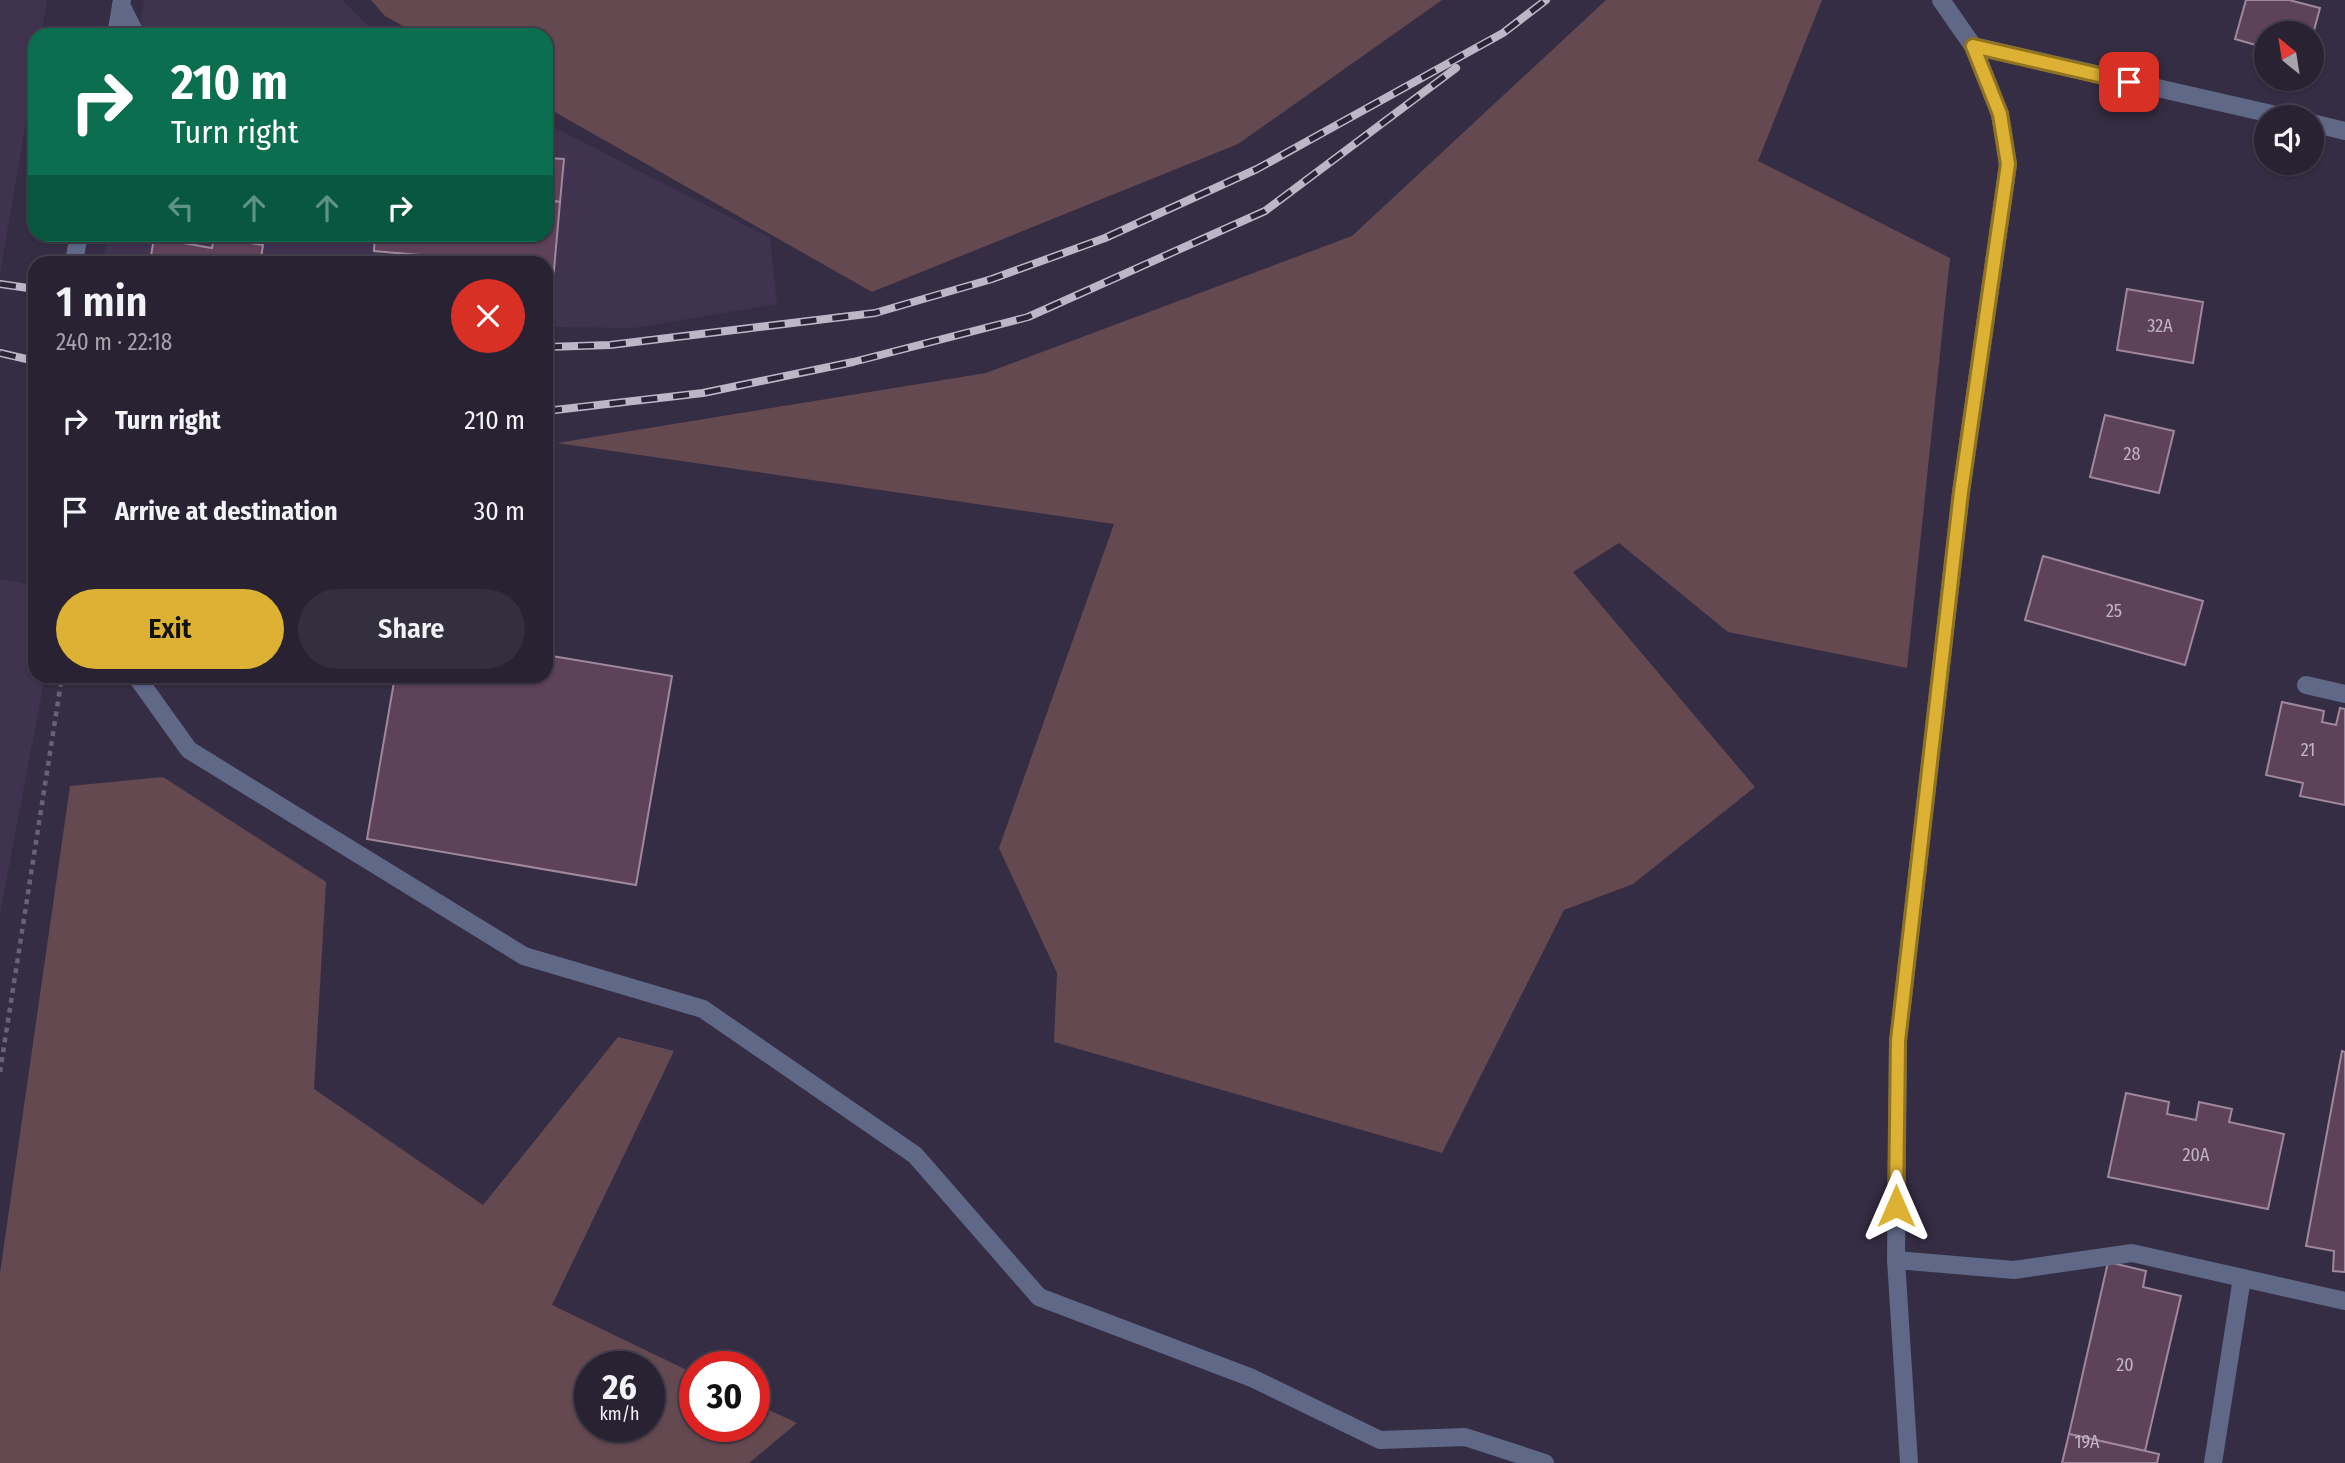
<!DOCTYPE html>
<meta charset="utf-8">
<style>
body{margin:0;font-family:"Fira Sans Condensed",sans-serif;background:#342f3e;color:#f1f3f6;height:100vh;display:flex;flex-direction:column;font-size:26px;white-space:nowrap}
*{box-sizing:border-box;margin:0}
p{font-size:23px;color:#a5a4ac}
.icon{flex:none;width:38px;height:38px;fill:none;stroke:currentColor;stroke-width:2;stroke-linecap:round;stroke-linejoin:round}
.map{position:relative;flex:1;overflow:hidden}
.side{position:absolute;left:28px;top:256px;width:525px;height:427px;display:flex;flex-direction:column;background:#282232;border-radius:21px;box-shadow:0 2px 5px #0004,0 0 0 2px #443f4d}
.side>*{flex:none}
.top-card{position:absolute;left:28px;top:28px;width:525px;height:214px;border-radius:21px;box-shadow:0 2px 5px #0004,0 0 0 2px #443f4d;background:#0b6e4f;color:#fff;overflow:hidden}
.needle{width:46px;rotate:330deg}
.fabs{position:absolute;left:2254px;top:21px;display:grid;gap:14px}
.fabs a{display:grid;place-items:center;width:70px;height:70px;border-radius:50%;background:#282232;box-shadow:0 2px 5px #0004,0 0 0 2px #443f4d;font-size:35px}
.speed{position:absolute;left:574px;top:1351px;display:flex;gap:14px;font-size:35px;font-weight:700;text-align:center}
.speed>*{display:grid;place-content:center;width:91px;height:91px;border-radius:50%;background:#282232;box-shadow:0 2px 5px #0004,0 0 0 2px #443f4d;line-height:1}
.speed small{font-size:18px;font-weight:400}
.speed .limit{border:10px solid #d22;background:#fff;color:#111}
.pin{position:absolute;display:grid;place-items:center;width:60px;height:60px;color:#fff;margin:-30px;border-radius:14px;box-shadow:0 4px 10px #0006}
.me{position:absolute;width:77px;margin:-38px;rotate:0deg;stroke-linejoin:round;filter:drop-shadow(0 0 5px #0008)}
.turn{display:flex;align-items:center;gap:24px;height:147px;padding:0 28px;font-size:32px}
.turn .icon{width:91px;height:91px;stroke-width:2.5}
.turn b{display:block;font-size:49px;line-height:60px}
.lanes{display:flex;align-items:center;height:66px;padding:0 28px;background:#0003;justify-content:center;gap:35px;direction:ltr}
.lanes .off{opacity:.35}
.round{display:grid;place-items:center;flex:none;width:74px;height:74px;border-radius:37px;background:#342f3e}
.headline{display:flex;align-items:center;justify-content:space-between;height:119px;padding:0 28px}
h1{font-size:42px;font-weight:600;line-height:52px}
.action{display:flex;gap:14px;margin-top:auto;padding:14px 28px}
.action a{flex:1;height:80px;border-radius:42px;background:#ddb133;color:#111;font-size:28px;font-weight:600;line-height:80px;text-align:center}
.action a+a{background:#342f3e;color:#f1f3f6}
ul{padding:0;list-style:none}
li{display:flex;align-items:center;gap:21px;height:91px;padding:0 28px}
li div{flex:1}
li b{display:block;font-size:26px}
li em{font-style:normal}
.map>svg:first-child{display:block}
.built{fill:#3f3350}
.green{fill:#644950;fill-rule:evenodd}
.building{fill:#5d4259;stroke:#a0889c;stroke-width:2}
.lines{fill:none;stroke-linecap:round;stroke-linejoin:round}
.path{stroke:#696276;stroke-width:4.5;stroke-dasharray:5 5;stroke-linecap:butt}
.service{stroke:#5f6887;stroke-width:18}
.minor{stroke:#5f6887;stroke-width:18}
.rail-casing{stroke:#bcb7c7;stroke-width:8}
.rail{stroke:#2b2338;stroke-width:5;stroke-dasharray:16;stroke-linecap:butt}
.route-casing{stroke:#907321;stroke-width:18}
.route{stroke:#ddb133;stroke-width:12}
.labels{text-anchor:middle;stroke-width:7;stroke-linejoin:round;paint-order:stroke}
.number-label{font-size:18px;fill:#c0b6c6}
</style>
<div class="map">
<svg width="2345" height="1463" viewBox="0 0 2345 1463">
<rect width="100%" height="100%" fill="#352d43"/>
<g class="built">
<polygon points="0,0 47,0 41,35 35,35 35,69 0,273"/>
<polygon points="144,0 342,0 377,35 139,35"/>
<polygon points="546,123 770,238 777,304 634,328 546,327 546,262 102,262 108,235 546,234"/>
<polygon points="0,579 35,586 35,676 45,676 0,914"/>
</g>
<g class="green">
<polygon points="371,0 1442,0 1238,144 872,292 546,107 546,35 419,35 385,16"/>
<polygon points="1606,0 1822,0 1758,161 1950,258 1907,668 1728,632 1619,543 1573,572 1755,787 1633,884 1564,910 1442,1153 1054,1042 1057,973 999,848 1114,524 557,443 986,373 1352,236"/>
<path d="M163 777 326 882 314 1089 483 1205 618 1037 674 1051 552 1305 695 1374V1426H754V1403L797 1423 749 1463H0V1273L70 786ZM590 1367H649V1426H590Z"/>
</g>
<g class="building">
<polygon points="2246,0 2289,0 2320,8 2312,38 2312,33 2266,33 2266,48 2235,39"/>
<polygon points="546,158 564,159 560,202 546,200"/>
<polygon points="546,200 560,202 553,281 546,281 546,262 442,262 443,257 374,251 375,234 546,234"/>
<polygon points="215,234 252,234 250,243 263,245 261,258 285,262 150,262 154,238 212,248"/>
<polygon points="313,256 351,262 311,262"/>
<polygon points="2127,289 2203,302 2193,363 2117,350"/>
<polygon points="2105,415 2174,431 2159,493 2090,477"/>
<polygon points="2043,556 2203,601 2185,665 2025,620"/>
<polygon points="546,655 672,676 636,885 367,839 395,676 546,676"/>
<polygon points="2282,702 2324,711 2322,722 2336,725 2340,708 2345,709 2345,805 2300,796 2303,783 2266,775"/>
<polygon points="2342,1051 2345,1052 2345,1272 2333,1271 2334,1251 2306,1246"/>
<polygon points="2126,1093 2169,1102 2167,1114 2196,1120 2199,1102 2232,1109 2229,1122 2284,1134 2268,1209 2108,1177"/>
<polygon points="2108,1262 2146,1271 2143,1287 2181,1296 2145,1451 2069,1434"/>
<polygon points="2069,1434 2159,1454 2157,1463 2062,1463"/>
</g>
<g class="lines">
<polyline class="path" points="0,1072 62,676"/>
<g class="service">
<polyline points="121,5 136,35"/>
<polyline points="116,35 122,0"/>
<polyline points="1973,46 2285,117"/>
<polyline points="2312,123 2345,131"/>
<polyline points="74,262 79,234"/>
<polyline points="136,676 189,750 524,956 703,1009 915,1155 1039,1297 1252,1378 1380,1440 1465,1437 1545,1463"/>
<polyline points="2306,685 2345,694"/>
<polyline points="1896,1260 2014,1270 2132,1253 2345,1301"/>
<polyline points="2213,1463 2242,1278"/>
</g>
<polyline class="minor" points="1909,1463 1896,1260 1898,1041 1961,492 2008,165 2000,114 1973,46 1941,0"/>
<g class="rail-casing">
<g id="rail">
<polyline points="0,284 35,289"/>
<polyline points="546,347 610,345 875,313 992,279 1105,238 1257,169 1503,33 1546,0"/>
<polyline points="0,353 35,361"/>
<polyline points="546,411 703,393 853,362 1028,317 1265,211 1456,68"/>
</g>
</g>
<use href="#rail" class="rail"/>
</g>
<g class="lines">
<g class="route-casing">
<polyline id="route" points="1896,1206 1898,1041 1961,492 2008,164 2000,114 1973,46 2129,82"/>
</g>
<use href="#route" class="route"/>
</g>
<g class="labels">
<g class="number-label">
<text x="2160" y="332">32А</text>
<text x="2132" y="460">28</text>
<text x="2114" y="617">25</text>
<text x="2308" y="756">21</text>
<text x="2196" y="1161">20А</text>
<text x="2125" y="1371">20</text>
<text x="2087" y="1448">19А</text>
</g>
</g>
</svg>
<div class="fabs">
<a><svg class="needle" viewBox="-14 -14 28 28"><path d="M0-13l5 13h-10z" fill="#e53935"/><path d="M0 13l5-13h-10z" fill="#a5a4ac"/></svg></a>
<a><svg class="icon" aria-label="sound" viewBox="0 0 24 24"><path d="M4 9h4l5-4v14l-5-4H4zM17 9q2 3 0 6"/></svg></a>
</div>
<div class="speed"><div>26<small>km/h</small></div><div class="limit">30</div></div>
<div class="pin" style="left:2129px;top:82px;background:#d93025"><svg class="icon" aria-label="arrive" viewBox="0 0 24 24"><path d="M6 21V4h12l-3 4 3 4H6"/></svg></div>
<svg class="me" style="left:1896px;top:1206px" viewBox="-20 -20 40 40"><path d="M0-17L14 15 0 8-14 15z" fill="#ddb133" stroke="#fff" stroke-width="4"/></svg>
<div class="top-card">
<div class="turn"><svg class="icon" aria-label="right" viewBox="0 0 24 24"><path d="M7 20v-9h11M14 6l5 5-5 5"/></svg><div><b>210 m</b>Turn right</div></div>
<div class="lanes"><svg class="icon off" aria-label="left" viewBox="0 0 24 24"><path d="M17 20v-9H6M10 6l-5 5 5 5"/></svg><svg class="icon off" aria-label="ahead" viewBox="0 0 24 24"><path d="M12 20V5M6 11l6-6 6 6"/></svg><svg class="icon off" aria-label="ahead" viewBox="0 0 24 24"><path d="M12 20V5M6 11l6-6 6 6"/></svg><svg class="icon" aria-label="right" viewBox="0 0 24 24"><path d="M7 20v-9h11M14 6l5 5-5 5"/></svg></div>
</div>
<section class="side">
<div class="headline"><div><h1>1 min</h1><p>240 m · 22:18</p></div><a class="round" style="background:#d93025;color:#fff"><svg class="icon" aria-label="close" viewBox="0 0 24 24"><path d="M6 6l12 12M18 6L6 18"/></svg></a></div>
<ul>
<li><svg class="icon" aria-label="right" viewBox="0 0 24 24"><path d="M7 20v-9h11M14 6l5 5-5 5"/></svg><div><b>Turn right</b></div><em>210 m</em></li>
<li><svg class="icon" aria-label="arrive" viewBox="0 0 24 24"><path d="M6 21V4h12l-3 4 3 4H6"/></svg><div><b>Arrive at destination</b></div><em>30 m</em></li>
</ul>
<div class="action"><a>Exit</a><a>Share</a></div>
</section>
</div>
